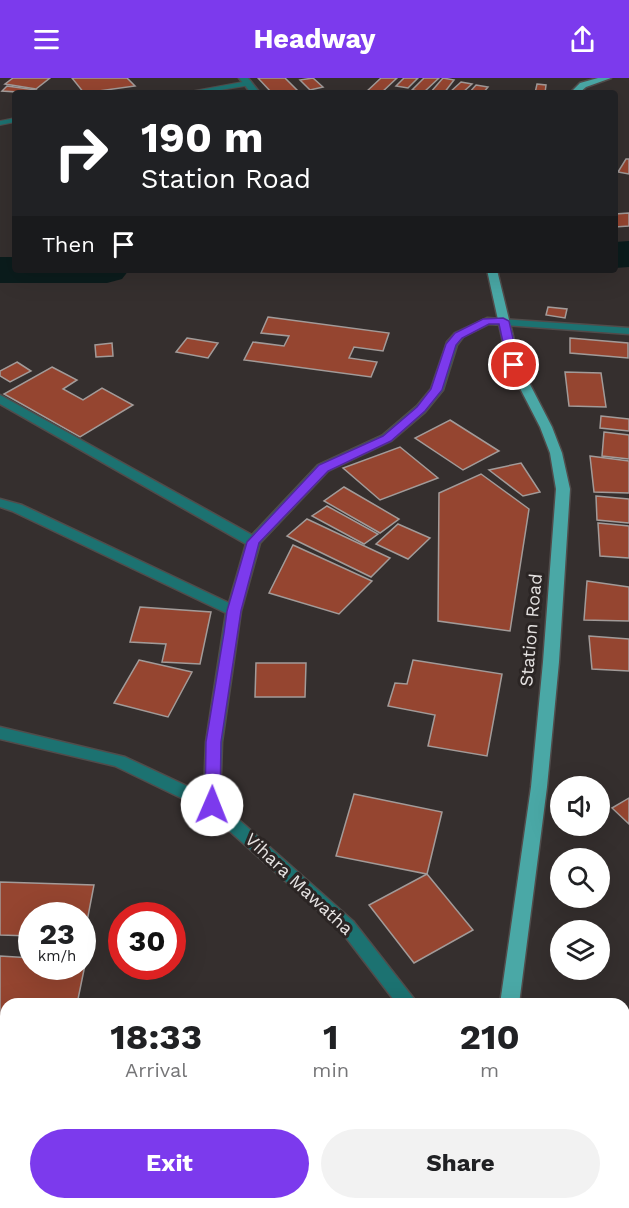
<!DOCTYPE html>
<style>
body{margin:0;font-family:"Work Sans",sans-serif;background:#f2f2f2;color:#202124;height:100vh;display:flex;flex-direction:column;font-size:22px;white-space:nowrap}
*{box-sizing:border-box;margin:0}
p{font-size:20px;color:#757577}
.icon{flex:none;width:33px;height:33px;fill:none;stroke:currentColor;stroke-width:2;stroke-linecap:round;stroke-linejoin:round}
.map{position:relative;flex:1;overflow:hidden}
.sheet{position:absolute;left:0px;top:920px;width:630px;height:212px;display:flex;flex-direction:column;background:#fff;border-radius:18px 18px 0 0;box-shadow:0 6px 24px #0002}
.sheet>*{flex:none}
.top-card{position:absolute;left:12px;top:12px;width:606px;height:183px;border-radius:6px;box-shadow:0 6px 24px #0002;background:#202124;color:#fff;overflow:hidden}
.tools{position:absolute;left:550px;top:698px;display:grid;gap:12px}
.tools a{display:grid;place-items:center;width:60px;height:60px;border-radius:50%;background:#fff;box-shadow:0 6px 24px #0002;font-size:30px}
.speed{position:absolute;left:18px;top:824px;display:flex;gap:12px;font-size:30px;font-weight:700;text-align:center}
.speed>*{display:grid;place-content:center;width:78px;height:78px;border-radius:50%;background:#fff;box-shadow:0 6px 24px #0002;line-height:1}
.speed small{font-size:15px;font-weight:400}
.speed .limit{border:9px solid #d22;background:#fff;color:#111}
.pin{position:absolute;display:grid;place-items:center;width:51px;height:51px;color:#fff;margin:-26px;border:3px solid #fff;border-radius:50%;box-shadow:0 2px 6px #0007}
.me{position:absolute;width:66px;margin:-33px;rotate:1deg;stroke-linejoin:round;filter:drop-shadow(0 0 4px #0008)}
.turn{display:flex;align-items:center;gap:21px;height:126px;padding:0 30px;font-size:27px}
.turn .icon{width:78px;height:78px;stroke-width:2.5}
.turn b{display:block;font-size:42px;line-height:51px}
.then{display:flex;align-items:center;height:57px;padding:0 30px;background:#0003;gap:12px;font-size:22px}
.eta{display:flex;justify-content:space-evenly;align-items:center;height:102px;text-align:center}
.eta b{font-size:36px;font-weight:700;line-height:42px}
.button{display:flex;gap:12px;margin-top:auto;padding:12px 30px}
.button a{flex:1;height:69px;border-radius:36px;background:#7c3aed;color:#fff;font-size:24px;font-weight:700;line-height:69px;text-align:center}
.button a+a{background:#f2f2f2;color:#202124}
header{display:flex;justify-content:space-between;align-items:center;height:78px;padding:0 30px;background:#7c3aed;color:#fff;font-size:27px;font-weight:700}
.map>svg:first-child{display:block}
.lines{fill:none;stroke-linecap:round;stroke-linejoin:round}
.river{fill:#0b1c1c;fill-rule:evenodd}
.building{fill:#954530;stroke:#a29b99;stroke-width:1.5}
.service-casing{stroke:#514c4b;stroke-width:2}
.minor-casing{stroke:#514c4b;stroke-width:3}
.tertiary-casing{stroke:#514c4b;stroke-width:3}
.primary-casing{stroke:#514c4b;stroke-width:3}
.service{fill:#1c7271;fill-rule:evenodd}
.minor{fill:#1c7271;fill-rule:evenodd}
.tertiary{fill:#1c7271;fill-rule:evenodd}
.primary{fill:#4aa8a6;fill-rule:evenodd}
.route{fill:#7c3aed;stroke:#51269a;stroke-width:1.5}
.labels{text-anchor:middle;stroke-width:6;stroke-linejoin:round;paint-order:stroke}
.street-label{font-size:18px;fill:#e6e3e2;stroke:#2b2524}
</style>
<header><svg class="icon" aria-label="menu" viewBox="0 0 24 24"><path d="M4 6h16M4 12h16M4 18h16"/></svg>Headway<svg class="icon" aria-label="share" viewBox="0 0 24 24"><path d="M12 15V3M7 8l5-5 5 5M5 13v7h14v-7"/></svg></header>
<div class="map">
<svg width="629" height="1130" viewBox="0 0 629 1130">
<rect width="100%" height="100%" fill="#352f2e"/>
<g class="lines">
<g class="river">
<polygon points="629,163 629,189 615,190 615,164"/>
<polygon points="0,179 15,179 15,192 129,192 122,201 107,205 0,205"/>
</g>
</g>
<g class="building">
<polygon points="13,0 50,0 36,11 5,6"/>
<polygon points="72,0 127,0 135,8 84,15"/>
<polygon points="258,0 285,0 300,15 272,15"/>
<polygon points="313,0 323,9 310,12 300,2"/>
<polygon points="381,0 397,0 381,15 365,15"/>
<polygon points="404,0 418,0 408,10 396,8"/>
<polygon points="424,0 439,0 424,14 412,12"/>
<polygon points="443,0 454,2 444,15 430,15"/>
<polygon points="461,4 472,6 462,15 449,15"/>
<polygon points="537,6 546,7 545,15 535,15"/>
<polygon points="476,7 488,9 483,15 469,15"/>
<polygon points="7,8 36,12 33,15 2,13"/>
<polygon points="626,81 629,81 629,96 618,94"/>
<polygon points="629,135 629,148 615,149 615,136"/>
<polygon points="548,229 567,231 565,240 546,237"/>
<polygon points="268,239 389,255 383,273 354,269 349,280 377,284 371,299 244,282 253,264 284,268 289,258 261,255"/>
<polygon points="187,260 218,265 208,280 176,274"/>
<polygon points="570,260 628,265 628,280 570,275"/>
<polygon points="112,265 113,278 96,279 95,267"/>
<polygon points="17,284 31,293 10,304 0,298 0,293"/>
<polygon points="52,289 77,302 63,311 83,322 102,310 133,327 80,359 4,316"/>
<polygon points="565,294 601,295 606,329 569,328"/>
<polygon points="601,338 629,341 629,353 600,350"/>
<polygon points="450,342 499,373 463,392 415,360"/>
<polygon points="604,354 629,357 629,381 602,378"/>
<polygon points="400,369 438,400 380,422 343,390"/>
<polygon points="590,378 629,383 629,415 594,414"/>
<polygon points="521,385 540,414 523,418 489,392"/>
<polygon points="481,396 529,431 510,553 438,543 439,415"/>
<polygon points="344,409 399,441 380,455 324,423"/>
<polygon points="596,418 629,421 629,445 597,442"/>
<polygon points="327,428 378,456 364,466 312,438"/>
<polygon points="307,441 390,480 371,499 287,458"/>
<polygon points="598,445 629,448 629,480 600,478"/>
<polygon points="398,446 430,460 408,481 376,466"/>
<polygon points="293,467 372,503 339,536 269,515"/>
<polygon points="587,503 629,509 629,543 584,542"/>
<polygon points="140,529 211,534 200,586 162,584 166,566 130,564"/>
<polygon points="589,558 629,561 629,593 592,591"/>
<polygon points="139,582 192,594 168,639 114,625"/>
<polygon points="413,582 502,596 487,678 428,668 435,637 388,628 395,605 407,606"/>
<polygon points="256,585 306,585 305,619 255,619"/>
<polygon points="354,716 442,734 427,796 336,778"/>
<polygon points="629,720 629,746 612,730"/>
<polygon points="427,796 473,852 414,885 369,827"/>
<polygon points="0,804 94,807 84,859 82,837 32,837 32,858 0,857"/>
<polygon points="0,878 32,880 32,888 82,888 82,882 86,882 77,926 6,926 6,1067 0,1066"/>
<polygon points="624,1039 629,1039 629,1130 570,1130 568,1125 624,1125"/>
</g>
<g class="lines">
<g class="service-casing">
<g id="service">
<polygon points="248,3 251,3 251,7 202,15 183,15"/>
<polygon points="15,40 15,44 0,47 0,43"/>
</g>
</g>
<g class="minor-casing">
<polygon id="minor" points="487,240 629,250 629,256 489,246 463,259 457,267 443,312 425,334 391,363 328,393 260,465 241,533 222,664 220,725 353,843 418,926 397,926 341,853 206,732 115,688 0,661 0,649 125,679 204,716 206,664 226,535 12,433 0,429 0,421 22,427 229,525 246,466 0,326 0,317 252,457 318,387 383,357 417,328 431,311 447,264 455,255"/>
</g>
<g class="tertiary-casing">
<polygon id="tertiary" points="239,0 248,0 260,15 251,15"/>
</g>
<g class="primary-casing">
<g id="primary">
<polygon points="598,0 611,0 586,9 579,15 570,15 580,5"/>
<polygon points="487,192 497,192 520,287 552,349 562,375 570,411 559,584 547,709 519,926 500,926 531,709 543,584 556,411 550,375 540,349 508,287"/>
<rect x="471" y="1125" width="22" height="5"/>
</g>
</g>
<use href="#service" class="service"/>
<use href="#minor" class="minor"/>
<use href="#tertiary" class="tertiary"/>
<use href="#primary" class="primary"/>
</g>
<polygon class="route" points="503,240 509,243 519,287 518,290 510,290 508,287 499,246 489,246 462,260 456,267 442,312 425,333 391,363 328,393 259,465 241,533 221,664 220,727 218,731 207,731 205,727 206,664 224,555 227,533 247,464 319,387 383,358 417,329 431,311 446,266 455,255 483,241"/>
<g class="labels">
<g class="street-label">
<text transform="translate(531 552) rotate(-85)" y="6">Station Road</text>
<text transform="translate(299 806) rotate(43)" y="6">Vihara Mawatha</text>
</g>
</g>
</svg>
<div class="tools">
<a><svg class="icon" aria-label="sound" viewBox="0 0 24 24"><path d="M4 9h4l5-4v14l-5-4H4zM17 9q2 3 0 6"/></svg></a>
<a><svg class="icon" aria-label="search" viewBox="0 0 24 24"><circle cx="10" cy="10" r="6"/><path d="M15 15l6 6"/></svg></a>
<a><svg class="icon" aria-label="layers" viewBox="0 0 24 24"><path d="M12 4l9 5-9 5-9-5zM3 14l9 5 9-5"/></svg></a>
</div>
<div class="speed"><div>23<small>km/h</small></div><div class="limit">30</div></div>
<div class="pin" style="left:514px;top:287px;background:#d93025"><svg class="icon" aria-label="arrive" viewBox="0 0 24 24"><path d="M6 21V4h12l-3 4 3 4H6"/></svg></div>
<svg class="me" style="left:212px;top:727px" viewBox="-20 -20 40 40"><circle r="19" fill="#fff"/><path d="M0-13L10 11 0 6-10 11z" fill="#7c3aed"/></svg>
<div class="top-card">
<div class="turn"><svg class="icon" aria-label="right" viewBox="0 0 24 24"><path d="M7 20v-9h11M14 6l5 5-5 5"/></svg><div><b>190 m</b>Station Road</div></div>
<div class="then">Then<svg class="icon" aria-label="arrive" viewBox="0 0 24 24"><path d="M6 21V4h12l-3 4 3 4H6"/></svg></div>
</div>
<section class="sheet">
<div class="eta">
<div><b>18:33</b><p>Arrival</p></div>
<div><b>1</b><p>min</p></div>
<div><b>210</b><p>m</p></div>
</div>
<div class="button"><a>Exit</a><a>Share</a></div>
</section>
</div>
